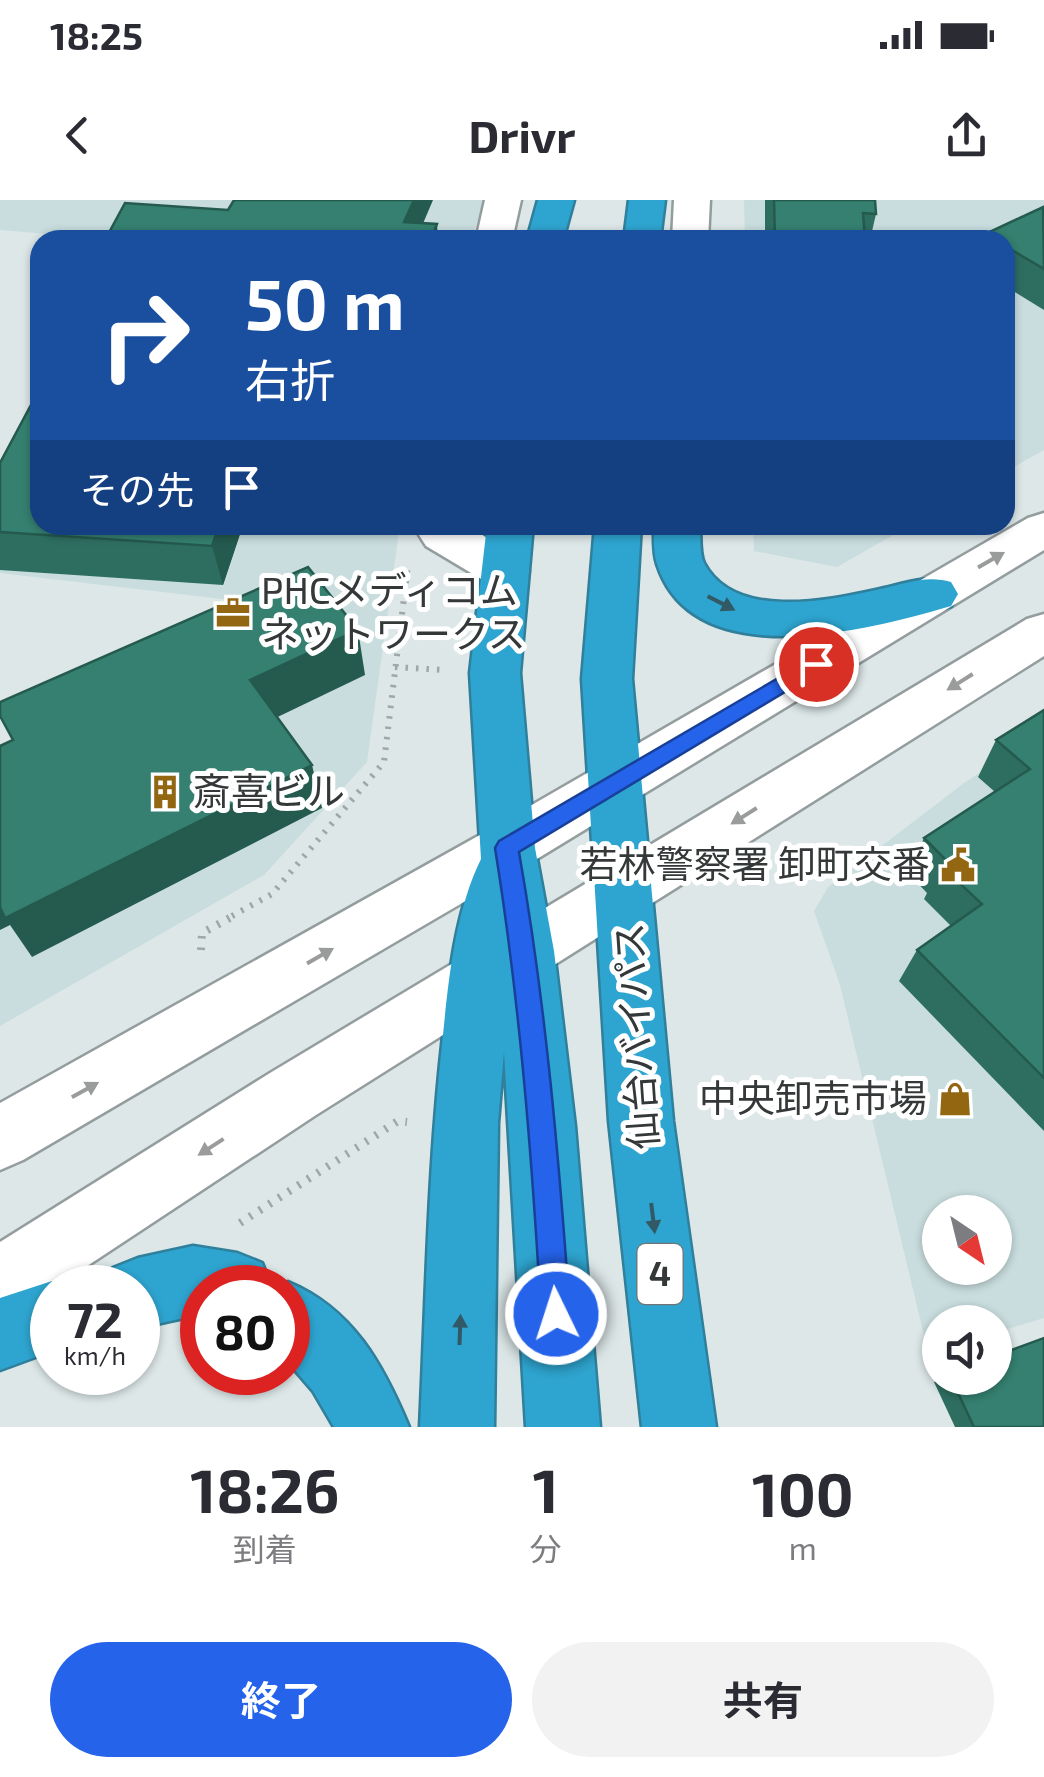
<!DOCTYPE html>
<html lang="ja">
<meta charset="utf-8">
<style>
body{margin:0;font-family:"Exo 2","Noto Sans JP",sans-serif;background:#f2f2f3;color:#2b2b33;height:100vh;display:flex;flex-direction:column;font-size:38px;white-space:nowrap}
*{box-sizing:border-box;margin:0}
p{font-size:32px;color:#7c7c81}
.icon{flex:none;width:55px;height:55px;fill:none;stroke:currentColor;stroke-width:2;stroke-linecap:round;stroke-linejoin:round}
.map{position:relative;height:1227px;overflow:hidden}
.panel{display:flex;flex-direction:column;background:#fff;flex:1}
.panel>*{flex:none}
.hud{position:absolute;left:30px;top:30px;width:985px;height:305px;border-radius:30px;box-shadow:0 2px 8px #0004;background:#1a4fa0;color:#fff;overflow:hidden}
.needle{width:65px;rotate:145deg}
.fabs{position:absolute;left:922px;top:995px;display:grid;gap:20px}
.fabs a{display:grid;place-items:center;width:90px;height:90px;border-radius:50%;background:#fff;box-shadow:0 2px 8px #0004;font-size:50px}
.speed{position:absolute;left:30px;top:1065px;display:flex;gap:20px;font-size:50px;font-weight:700;text-align:center}
.speed>*{display:grid;place-content:center;width:130px;height:130px;border-radius:50%;background:#fff;box-shadow:0 2px 8px #0004;line-height:1}
.speed small{font-size:25px;font-weight:400}
.speed .limit{border:15px solid #d22;background:#fff;color:#111}
.pin{position:absolute;display:grid;place-items:center;width:85px;height:85px;color:#fff;margin:-42px;border:5px solid #fff;border-radius:50%;box-shadow:0 2px 10px #0007}
.me{position:absolute;width:110px;margin:-55px;rotate:356deg;stroke-linejoin:round;filter:drop-shadow(0 0 8px #0008)}
.turn{display:flex;align-items:center;gap:35px;height:210px;padding:0 50px;font-size:45px}
.turn .icon{width:130px;height:130px;stroke-width:2.5}
.turn b{display:block;font-size:70px;line-height:85px}
.then{display:flex;align-items:center;height:95px;padding:0 50px;background:#0003;gap:20px;font-size:38px}
.eta{display:flex;justify-content:space-evenly;align-items:center;height:170px;text-align:center}
.eta b{font-size:60px;font-weight:700;line-height:70px}
.cta{display:flex;gap:20px;margin-top:auto;padding:20px 50px}
.cta a{flex:1;height:115px;border-radius:60px;background:#2563eb;color:#fff;font-size:40px;font-weight:700;line-height:115px;text-align:center}
.cta a+a{background:#f2f2f3;color:#2b2b33}
.status{display:flex;justify-content:space-between;align-items:center;height:70px;padding:0 50px;background:#fff;direction:ltr}
.status svg{height:28px;fill:currentColor}
header{display:flex;justify-content:space-between;align-items:center;height:130px;padding:0 50px;background:#fff;font-size:45px;font-weight:700}
.map>svg:first-child{display:block}
.built{fill:#c9ddde;fill-rule:evenodd}
.lines{fill:none;stroke-linecap:round;stroke-linejoin:round}
.minor-casing{stroke:#949d9e;stroke-width:5}
.highway-casing{stroke:#307f9b;stroke-width:5}
.path-far1{stroke:#9fa7a8;stroke-width:6;stroke-dasharray:2.5 8;stroke-linecap:butt}
.path{stroke:#9fa7a8;stroke-width:8;stroke-dasharray:2.5 9;stroke-linecap:butt}
.minor{fill:#fff;fill-rule:evenodd}
.highway{fill:#2ea5d0;fill-rule:evenodd}
.wall{fill:#2e6e60}
.shaded-wall{fill:#255a4e}
.building{fill:#358070;stroke:#255a4e;stroke-width:2.5}
.oneway{fill:#9a9c9c}
.oneway2{fill:#325966}
.route{fill:#2563eb;stroke:#184099;stroke-width:2.5}
.labels{text-anchor:middle;stroke-width:10;stroke-linejoin:round;paint-order:stroke}
.shield{fill:#fff;stroke:#717474;stroke-width:2.5}
.shield-label{font-size:35px;font-weight:bold;fill:#343838}
.poi-label{font-size:38px;fill:#343838;stroke:#fff;text-anchor:start}
.street-label{font-size:38px;fill:#343838;stroke:#fff}
</style>
<div class="status"><b>18:25</b><svg viewBox="0 0 49 12"><path d="M0 12V9h3v3zM5 12V6h3v6zM10 12V3h3v9zM15 12V0h3v12zM26 1h20v11H26zM47 4h2v5h-2z"/></svg></div>
<header><svg class="icon" aria-label="back" viewBox="0 0 24 24"><path d="M15 5l-7 7 7 7"/></svg>Drivr<svg class="icon" aria-label="share" viewBox="0 0 24 24"><path d="M12 15V3M7 8l5-5 5 5M5 13v7h14v-7"/></svg></header>
<div class="map">
<svg width="1044" height="1227" viewBox="0 0 1044 1227">
<rect width="100%" height="100%" fill="#dde7e8"/>
<g class="built">
<polygon points="0,0 485,0 471,40 120,40 0,30"/>
<polygon points="744,0 1044,0 1044,250 1005,272 1005,40 745,40"/>
<polygon points="0,307 40,325 400,325 367,562 264,675 0,826 0,546 290,407 0,373"/>
<polygon points="753,325 911,325 837,367 754,351"/>
<path d="M1044 530V1118L995 1133V1122H940V1149L928 1152 840 785 814 711 828 687 964 583ZM940 1012H995V1068H940Z"/>
</g>
<g class="lines">
<g class="minor-casing">
<g id="minor">
<polygon points="485,0 521,0 512,40 476,40"/>
<polygon points="674,0 710,0 708,40 672,40"/>
<polygon points="1044,313 1044,350 527,665 23,960 0,970 0,903 487,631 1028,318"/>
<polygon points="420,325 466,325 522,359 529,371 522,383 505,388 488,383 426,346 419,335"/>
<polygon points="1044,414 1044,456 316,915 25,1107 0,1117 0,1042 270,873 1027,419"/>
</g>
</g>
<g class="highway-casing">
<g id="highway">
<polygon points="538,0 574,0 563,40 527,40"/>
<polygon points="629,0 665,0 660,40 624,40"/>
<path d="M487 325H533L520 473 535 648 554 751 575 926 600 1227H526L504 852 498 923 494 1227H420C426 1100 428 972 442 845 448 785 454 714 481 659L470 473Z"/>
<polygon points="595,325 641,325 632,479 673,921 716,1227 642,1227 609,921 582,479"/>
<path d="M654 325H700C701 336 699 353 704 363 734 420 826 401 876 390 901 385 926 374 951 382L958 394 951 406C871 430 693 476 657 364 653 352 654 338 654 325Z"/>
<polygon points="193,1046 237,1053 262,1063 272,1088 202,1088 202,1117 193,1116 138,1128 138,1088 105,1088 113,1068 138,1058"/>
<polygon points="52,1081 69,1088 52,1088 52,1151 0,1170 0,1098"/>
<path d="M288 1082C353 1109 383 1165 409 1227H334L313 1191 288 1162V1088H274Z"/>
</g>
</g>
<g class="path-far1">
<polyline points="395,467 444,470"/>
<polyline points="232,716 272,694 384,562 408,365"/>
</g>
<g class="path">
<polyline points="201,750 202,733 237,714"/>
<polyline points="240,1023 398,921 407,922"/>
</g>
<use href="#minor" class="minor"/>
<use href="#highway" class="highway"/>
</g>
<g class="wall">
<polygon points="765,0 875,0 876,14 870,40 765,40"/>
<polygon points="1044,8 1044,110 1005,86 1005,40 983,40 985,34"/>
<polygon points="0,263 40,325 243,325 223,385 0,370"/>
<polygon points="1044,510 1044,931 899,781 917,750 951,726 924,699 927,693 907,672 924,638 995,592 978,577 996,540"/>
<polygon points="941,1178 995,1178 1044,1227 955,1227 934,1182"/>
</g>
<g class="shaded-wall">
<polygon points="414,0 433,0 416,40 404,22"/>
<polygon points="437,24 438,40 431,40"/>
<polygon points="219,325 243,325 223,385 212,346"/>
<polygon points="358,430 365,475 263,524 250,480"/>
<polygon points="312,565 322,608 32,757 10,725 0,730 0,699"/>
</g>
<g class="building">
<polygon points="234,0 414,0 404,22 437,24 431,40 105,40 125,3 228,10"/>
<polygon points="774,0 875,0 876,14 863,13 865,40 775,40"/>
<polygon points="1043,7 1044,69 1005,46 1005,40 996,40 985,34"/>
<polygon points="40,188 40,325 219,325 212,346 0,332 0,263"/>
<polygon points="308,367 358,430 250,480 312,565 5,718 0,707 0,546 13,540 0,516 0,502"/>
<polygon points="1044,510 1044,878 917,750 982,704 941,666 948,662 924,638 1030,569 996,540"/>
<polygon points="1044,1138 1044,1227 974,1227 951,1178 995,1178 995,1156"/>
</g>
<defs><path id="oneway-solid" d="M-6-.8H1V-3.2L6.5 0L1 3.2V.8H-6Z" transform="scale(2.5)"/></defs>
<g class="oneway">
<use href="#oneway-solid" transform="translate(991 360) rotate(-30)"/>
<use href="#oneway-solid" transform="translate(960 482) rotate(148)"/>
<use href="#oneway-solid" transform="translate(744 616) rotate(148)"/>
<use href="#oneway-solid" transform="translate(320 756) rotate(-30)"/>
<use href="#oneway-solid" transform="translate(85 890) rotate(-29)"/>
<use href="#oneway-solid" transform="translate(211 947) rotate(147)"/>
</g>
<g class="oneway2">
<use href="#oneway-solid" transform="translate(721 403) rotate(27)"/>
<use href="#oneway-solid" transform="translate(653 1018) rotate(83)"/>
<use href="#oneway-solid" transform="translate(460 1130) rotate(-88)"/>
</g>
<path class="route" d="M816 456 823 458 826 464 823 469 519 652C546 805 559 959 570 1114L566 1124 556 1129 545 1124 541 1114C532 958 520 803 495 648L499 641Z"/>
<defs>
<g id="office-bare" transform="scale(2.7)"><path d="M-6-3h4V-5.5h4V-3h4V5H-6ZM-1-4.5V-3h2v-1.5ZM-6 0V1H6V0Z" fill="#936612" stroke="#fff" stroke-width="2.5" paint-order="stroke"/></g>
<g id="building-bare" transform="scale(2.7)"><path d="M-4-6H4V6H1V3H-1V6H-4ZM-2.5-4.3h1.7v1.8h-1.7ZM.8-4.3h1.7v1.8H.8ZM-2.5-1h1.7V.8h-1.7ZM.8-1h1.7V.8H.8Z" fill="#936612" stroke="#fff" stroke-width="2.5" paint-order="stroke"/></g>
<g id="civic-bare" transform="scale(2.7)"><path d="M-.6-6.5H3V-4.5H.6V-3L4-1V1h2V6H-6V1h2V-1L-.6-3ZM-1.2 2.5V6h2.4V2.5Z" fill="#936612" stroke="#fff" stroke-width="2.5" paint-order="stroke"/></g>
<g id="shop-bare" transform="scale(2.7)"><path d="M-5-2.5h2.3a2.7 3.5 0 0 1 5.4 0H5L5.5 6h-11ZM-1.5-2.5h3a1.5 2.3 0 0 0-3 0Z" fill="#936612" stroke="#fff" stroke-width="2.5" paint-order="stroke"/></g>
</defs>
<g fill-rule="evenodd">
<use href="#office-bare" x="233" y="413"/>
<use href="#building-bare" x="165" y="592"/>
<use href="#civic-bare" x="958" y="665"/>
<use href="#shop-bare" x="955" y="899"/>
</g>
<g class="labels">
<rect class="shield" x="637.5" y="1044" width="45" height="60" rx="8"/>
<g class="shield-label">
<text x="660" y="1086">4</text>
</g>
<g class="poi-label">
<text x="261" y="404">PHCメディコム<tspan x="261" dy="44">ネットワークス</tspan></text>
<text x="193" y="605">斎喜ビル</text>
<text x="930" y="678" text-anchor="end">若林警察署 卸町交番</text>
<text x="927" y="912" text-anchor="end">中央卸売市場</text>
</g>
<g class="street-label">
<text transform="translate(637 836) rotate(-94)" y="13">仙台バイパス</text>
</g>
</g>
</svg>
<div class="fabs">
<a><svg class="needle" viewBox="-14 -14 28 28"><path d="M0-13l5 13h-10z" fill="#e53935"/><path d="M0 13l5-13h-10z" fill="#7c7c81"/></svg></a>
<a><svg class="icon" aria-label="sound" viewBox="0 0 24 24"><path d="M4 9h4l5-4v14l-5-4H4zM17 9q2 3 0 6"/></svg></a>
</div>
<div class="speed"><div>72<small>km/h</small></div><div class="limit">80</div></div>
<div class="pin" style="left:816px;top:464px;background:#d93025"><svg class="icon" aria-label="arrive" viewBox="0 0 24 24"><path d="M6 21V4h12l-3 4 3 4H6"/></svg></div>
<svg class="me" style="left:556px;top:1114px" viewBox="-20 -20 40 40"><circle r="17" fill="#2563eb" stroke="#fff" stroke-width="3"/><path d="M0-11L8 9 0 5-8 9z" fill="#fff"/></svg>
<div class="hud">
<div class="turn"><svg class="icon" aria-label="right" viewBox="0 0 24 24"><path d="M7 20v-9h11M14 6l5 5-5 5"/></svg><div><b>50 m</b>右折</div></div>
<div class="then">その先<svg class="icon" aria-label="arrive" viewBox="0 0 24 24"><path d="M6 21V4h12l-3 4 3 4H6"/></svg></div>
</div>
</div>
<section class="panel">
<div class="eta">
<div><b>18:26</b><p>到着</p></div>
<div><b>1</b><p>分</p></div>
<div><b>100</b><p>m</p></div>
</div>
<div class="cta"><a>終了</a><a>共有</a></div>
</section>
